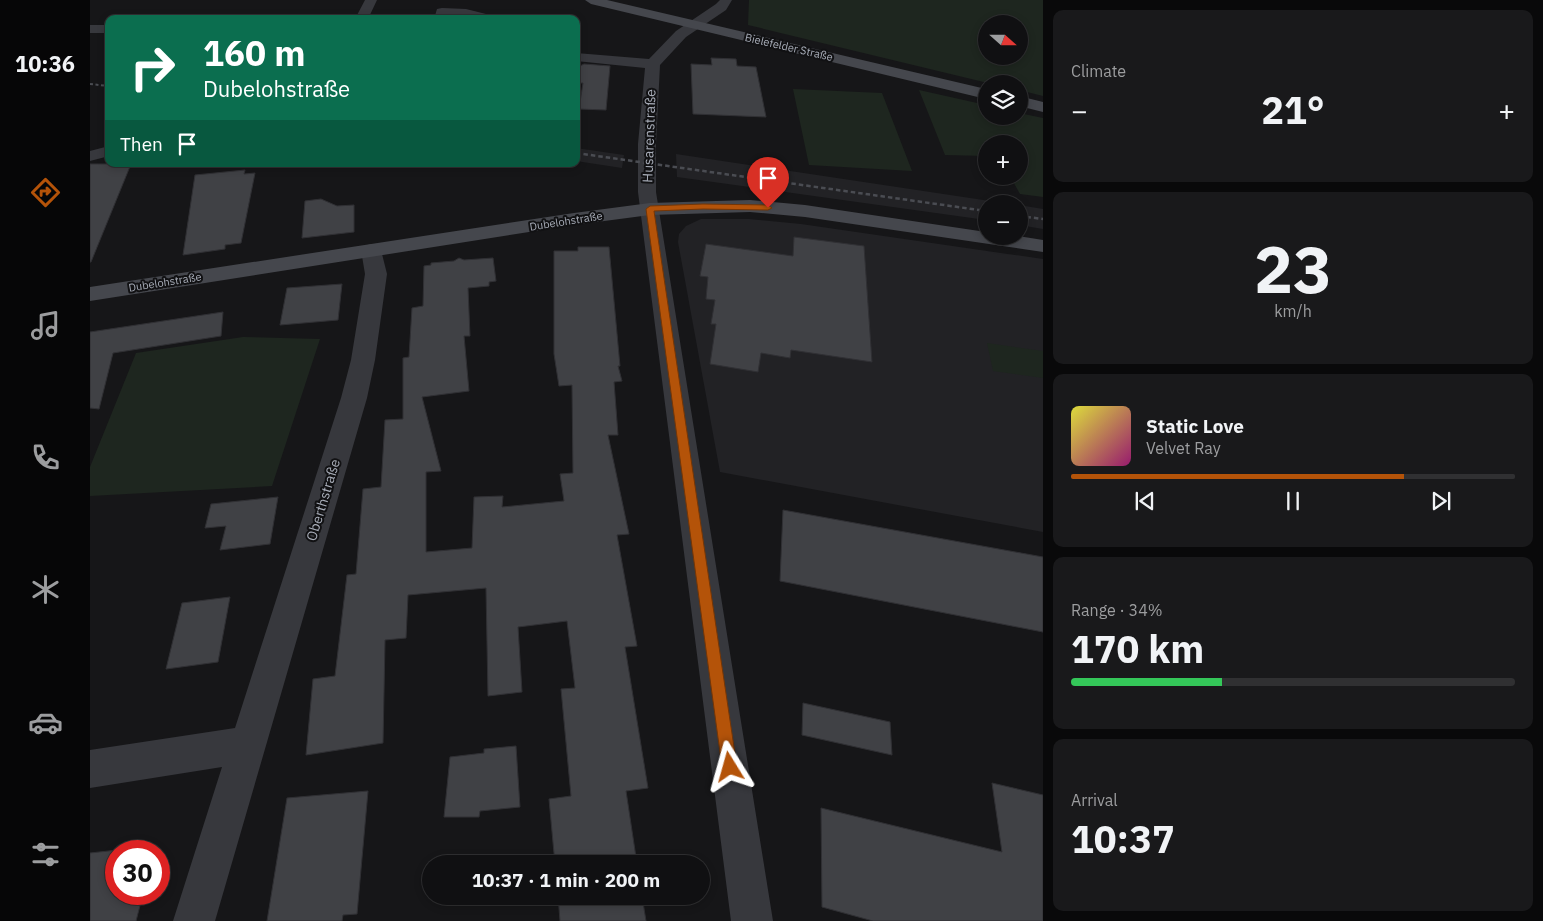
<!DOCTYPE html>
<html lang="en">
<head>
<meta charset="utf-8">
<style>
	:root { --surface:#101012; --page:#19191b; --text:#f1f3f6; --muted:#9c9d9f; --line:#303032; --accent:#b45309 }
	body { margin:0; font-family:"IBM Plex Sans",sans-serif; background:var(--page); color:var(--text); height:100vh; display:flex; flex-direction:column; font-size:19px; white-space:nowrap }
	* { box-sizing:border-box; margin:0 }
	p { font-size:16px; color:var(--muted) }
	.icon { flex:none; width:28px; height:28px; fill:none; stroke:currentColor; stroke-width:2; stroke-linecap:round; stroke-linejoin:round }
	.map { position:relative; flex:1; overflow:hidden }
	.side { display:flex; flex-direction:column; gap:10px; padding:10px; background:#09090a; width:500px }
	.side>* { flex:none }
	.banner { position:absolute; left:15px; top:15px; width:475px; height:152px; border-radius:10px; box-shadow:0 2px 8px #0003,0 0 0 1px var(--line); background:#0b6e4f; color:#fff; overflow:hidden }
	.needle { width:32px; rotate:111deg }
	.buttons { position:absolute; left:888px; top:15px; display:grid; gap:10px }
	.buttons a { display:grid; place-items:center; width:50px; height:50px; border-radius:50%; background:var(--surface); box-shadow:0 2px 8px #0003,0 0 0 1px var(--line); font-size:25px }
	.speed { position:absolute; left:15px; top:840px; display:flex; gap:10px; font-size:25px; font-weight:700; text-align:center }
	.speed>* { display:grid; place-content:center; width:65px; height:65px; border-radius:50%; background:var(--surface); box-shadow:0 2px 8px #0003,0 0 0 1px var(--line); line-height:1 }
	.speed .limit { border:8px solid #d22; background:#fff; color:#111 }
	.pin { position:absolute; display:grid; place-items:center; width:42px; height:42px; color:#fff; margin:-51px -21px; border-radius:50% 50% 50% 0; rotate:-45deg; box-shadow:0 0 5px #0007 }
	.pin .icon { rotate:45deg }
	.me { position:absolute; width:55px; margin:-28px; rotate:352deg; stroke-linejoin:round; filter:drop-shadow(0 0 4px #0008) }
	.turn { display:flex; align-items:center; gap:18px; height:105px; padding:0 15px; font-size:22px }
	.turn .icon { width:65px; height:65px; stroke-width:2.5 }
	.turn b { display:block; font-size:35px; line-height:42px }
	.then { display:flex; align-items:center; height:48px; padding:0 15px; background:#0003; gap:10px; font-size:19px }
	.big { font-size:38px; font-weight:700; line-height:1.1 }
	.side .widget { flex:1; display:flex; flex-direction:column; justify-content:center; gap:8px; min-width:0; padding:0 18px; border-radius:10px; background:var(--page) }
	.side .dial { align-items:center; gap:0 }
	.dial b { font-size:65px; line-height:1 }
	.song { display:flex; align-items:center; gap:15px }
	.cover { width:60px; height:60px; border-radius:8px; background:linear-gradient(135deg,hsl(60 70% 55%),hsl(320 70% 35%)) }
	.played { height:5px; border-radius:2px; background:linear-gradient(90deg,var(--accent) 75%,var(--line) 75%) }
	.keys { display:flex; justify-content:space-around; direction:ltr }
	.heat { display:flex; justify-content:space-between; align-items:center; font-size:28px; direction:ltr }
	.charge { height:8px; border-radius:4px; background:linear-gradient(90deg,#34c759 34%,var(--line) 0) }
	.trip { position:absolute; left:332px; top:855px; width:288px; height:50px; border-radius:25px; background:var(--surface); box-shadow:0 2px 8px #0003,0 0 0 1px var(--line); font-weight:700; line-height:50px; text-align:center }
	main { display:flex; flex:1; min-height:0 }
	.menu { display:flex; flex-direction:column; width:90px; justify-content:space-around; align-items:center; background:#060607; color:var(--muted) }
	.menu .icon { width:35px; height:35px }
	.menu .current { color:var(--accent) }
	.menu b { font-size:22px; color:var(--text) }
	.map>svg:first-child { display:block }
</style>
</head>
<body>
<main>
<nav class="menu">
<b>10:36</b>
<svg class="icon current" aria-label="directions" viewBox="0 0 24 24"><path d="M12 3l9 9-9 9-9-9zM9 14v-3h6M13 9l2 2-2 2"/></svg>
<svg class="icon" aria-label="music" viewBox="0 0 24 24"><path d="M9 18V5l10-2v13"/><circle cx="6" cy="18" r="3"/><circle cx="16" cy="16" r="3"/></svg>
<svg class="icon" aria-label="phone" viewBox="0 0 24 24"><path d="M5 4h4l2 5-3 2q2 4 5 5l2-3 5 2v4C11 20 4 13 5 4z"/></svg>
<svg class="icon" aria-label="climate" viewBox="0 0 24 24"><path d="M12 3v18M4 7l16 10M4 17L20 7"/></svg>
<svg class="icon" aria-label="car" viewBox="0 0 24 24"><path d="M5 17H2v-5l4-1 3-4h7l3 4 3 1v5h-3M9 17h6M6 11h13"/><circle cx="7" cy="17" r="2"/><circle cx="17" cy="17" r="2"/></svg>
<svg class="icon" aria-label="filters" viewBox="0 0 24 24"><path d="M4 7h16M4 17h16"/><circle cx="9" cy="7" r="2"/><circle cx="15" cy="17" r="2"/></svg>
</nav>
<div class="map">
<svg width="953" height="921" viewBox="0 0 953 921">
	<rect width="100%" height="100%" fill="#161618"/>
	<!-- built -->
	<path fill="#222225" d="M486,148L534,155L532,168L486,161Z
		M586,154L920,204H896V220L587,177Z
		M929,205L953,209V229L929,225Z
		M611,219H659L711,224L953,259V532L630,472L588,242L589,234L596,226Z"/>
	<!-- green -->
	<path fill="#1e261f" fill-rule="evenodd" d="M659,0H953V96L929,90V84H902L658,25ZM896,24H929V56H896Z
		M703,89L792,93L822,171L719,165Z
		M829,90L896,105V116H929V113L953,118V197L930,194L920,176H929V144H896V156L855,155Z
		M153,337L230,339L182,486L0,496V467L46,353Z
		M897,343L953,351V378L903,371Z"/>
	<!-- building -->
	<path fill="#404145" stroke="#303034" d="M621,58L646,59L647,66L666,67L676,117L603,114L601,64L622,65Z
		M494,64L520,66L516,110L489,109L493,83H486V68Z
		M0,164H41L1,262H0Z
		M155,170L154,174L165,173L151,243L135,245V249L93,255L105,175Z
		M231,199L247,206L264,205V232L212,238L215,201Z
		M704,237L774,246L782,362L701,350L700,358L671,353L668,372L620,364L626,324H621L625,300L616,299L618,277L610,276L616,244L703,256Z
		M488,247H519L530,366H528L532,381L524,382L528,435H518L539,534L527,535L547,646L535,647L558,788L536,791L547,864H465L459,799L481,796L471,689L485,688L477,621L428,627L432,692L398,696L396,588L318,595L316,638L295,640L293,743L216,755L223,679L245,676L257,575L266,574L273,489L291,487L295,420L313,419V358L319,357L322,308L333,306L334,266L341,265V263L364,261L369,258L374,260L403,258L406,281L399,282V286L378,288L380,336H374L379,391L332,397L351,471L336,472V552L382,548L384,497L413,496L412,507L474,501L470,474L483,473L482,385L469,386L464,354V251H488Z
		M252,284L248,320L190,325L197,288Z
		M133,312L131,336L23,353L9,409L0,408V332Z
		M188,497L180,544L130,550L136,526L115,528L121,504Z
		M693,510L953,557V632L690,581Z
		M140,597L128,662L76,669L92,603Z
		M713,703L800,722L802,755L712,735Z
		M426,746L430,807L390,811L389,817H354L360,757L394,753V749Z
		M902,783L953,795V921H783L732,907L731,808L912,852Z
		M278,791L267,914L253,915L252,921H177L197,798Z
		M64,846L63,851H26V894H53L46,921H0V853Z
		M468,896H552L556,921H470Z"/>
	<g fill="none" stroke-linecap="round" stroke-linejoin="round">
		<!-- minor -->
		<path fill="#37383d" fill-rule="evenodd" d="M275,0H287L278,19H265Z
			M630,0H642L636,10L596,37L570,65L566,144V192L683,921H641L548,192V144L555,68L486,61V53L559,59L586,31L626,4Z
			M352,8L376,9L404,16L405,19L357,16V19H344L347,9Z
			M0,25H19V33H0Z
			M19,146V156L0,161V151Z
			M281,244L288,246L291,250L297,274L285,360L277,398L125,921H83L132,767L0,788V750L145,728L251,398L261,360L275,274L271,250L274,246Z"/>
		<!-- secondary -->
		<path fill="#45474d" fill-rule="evenodd" d="M495,0H517L896,89V99L501,4Z
			M929,96L953,102V112L929,106Z
			M660,200L715,205L896,232V236H928L953,240V252L715,217L660,212L560,215L484,225L0,301V287L484,213L560,203Z"/>
		<!-- rail-far1 -->
		<path stroke="#4a4c52" stroke-width="2" stroke-dasharray="3 2.5" stroke-linecap="butt" d="M0,84L19,86"/>
		<!-- rail -->
		<path stroke="#4a4c52" stroke-width="2.5" stroke-dasharray="4.5 3" stroke-linecap="butt" d="M486,153L896,211
			M929,216L953,219"/>
	</g>
	<!-- route -->
	<path fill="#b45309" stroke="#753606" d="M613,204L678,205L682,208L678,210L613,209L564,211L647,767L645,773L640,775L634,773L632,767L556,209L560,206Z"/>
	<g text-anchor="middle" dominant-baseline="central" stroke-width="4" stroke-linejoin="round" paint-order="stroke">
		<!-- far-street labels -->
		<g font-size="11" fill="#a8adb8" stroke="#111113">
			<text transform="translate(699 47) rotate(13)">Bielefelder Straße</text>
			<text transform="translate(476 221) rotate(-9)">Dubelohstraße</text>
			<text transform="translate(75 282) rotate(-9)">Dubelohstraße</text>
		</g>
		<!-- street labels -->
		<g font-size="14" fill="#a8adb8" stroke="#111113">
			<text transform="translate(559 136) rotate(-88)">Husarenstraße</text>
			<text transform="translate(233 500) rotate(-73)">Oberthstraße</text>
		</g>
	</g>
</svg>
<div class="buttons">
<a><svg class="needle" viewBox="-14 -14 28 28"><path d="M0-13l5 13h-10z" fill="#e53935"/><path d="M0 13l5-13h-10z" fill="#9c9d9f"/></svg></a>
<a><svg class="icon" aria-label="layers" viewBox="0 0 24 24"><path d="M12 4l9 5-9 5-9-5zM3 14l9 5 9-5"/></svg></a>
<a>+</a>
<a>−</a>
</div>
<div class="speed"><div class="limit">30</div></div>
<div class="pin" style="left:678px;top:208px;background:#d93025"><svg class="icon" aria-label="arrive" viewBox="0 0 24 24"><path d="M6 21V4h12l-3 4 3 4H6"/></svg></div>
<svg class="me" style="left:640px;top:767px" viewBox="-20 -20 40 40"><path d="M0-17L14 15 0 8-14 15z" fill="#b45309" stroke="#fff" stroke-width="4"/></svg>
<div class="trip">10:37 · 1 min · 200 m</div>
<div class="banner">
<div class="turn"><svg class="icon" aria-label="right" viewBox="0 0 24 24"><path d="M7 20v-9h11M14 6l5 5-5 5"/></svg><div><b>160 m</b>Dubelohstraße</div></div>
<div class="then">Then<svg class="icon" aria-label="arrive" viewBox="0 0 24 24"><path d="M6 21V4h12l-3 4 3 4H6"/></svg></div>
</div>
</div>
<section class="side">
<div class="widget"><p>Climate</p>
<div class="heat"><a>−</a><b class="big">21°</b><a>+</a></div>
</div>
<div class="widget dial"><b>23</b><p>km/h</p></div>
<div class="widget">
<div class="song"><i class="cover"></i><div><b>Static Love</b><p>Velvet Ray</p></div></div>
<div class="played"></div>
<div class="keys"><svg class="icon" aria-label="previous" viewBox="0 0 24 24"><path d="M18 5L8 12l10 7zM5 5v14"/></svg><svg class="icon" aria-label="pause" viewBox="0 0 24 24"><path d="M8 5v14M16 5v14"/></svg><svg class="icon" aria-label="next" viewBox="0 0 24 24"><path d="M6 5l10 7-10 7zM19 5v14"/></svg></div>
</div>
<div class="widget"><p>Range · 34%</p><b class="big">170 km</b><div class="charge"></div></div>
<div class="widget"><p>Arrival</p><b class="big">10:37</b></div>
</section>
</main>
</body>
</html>
